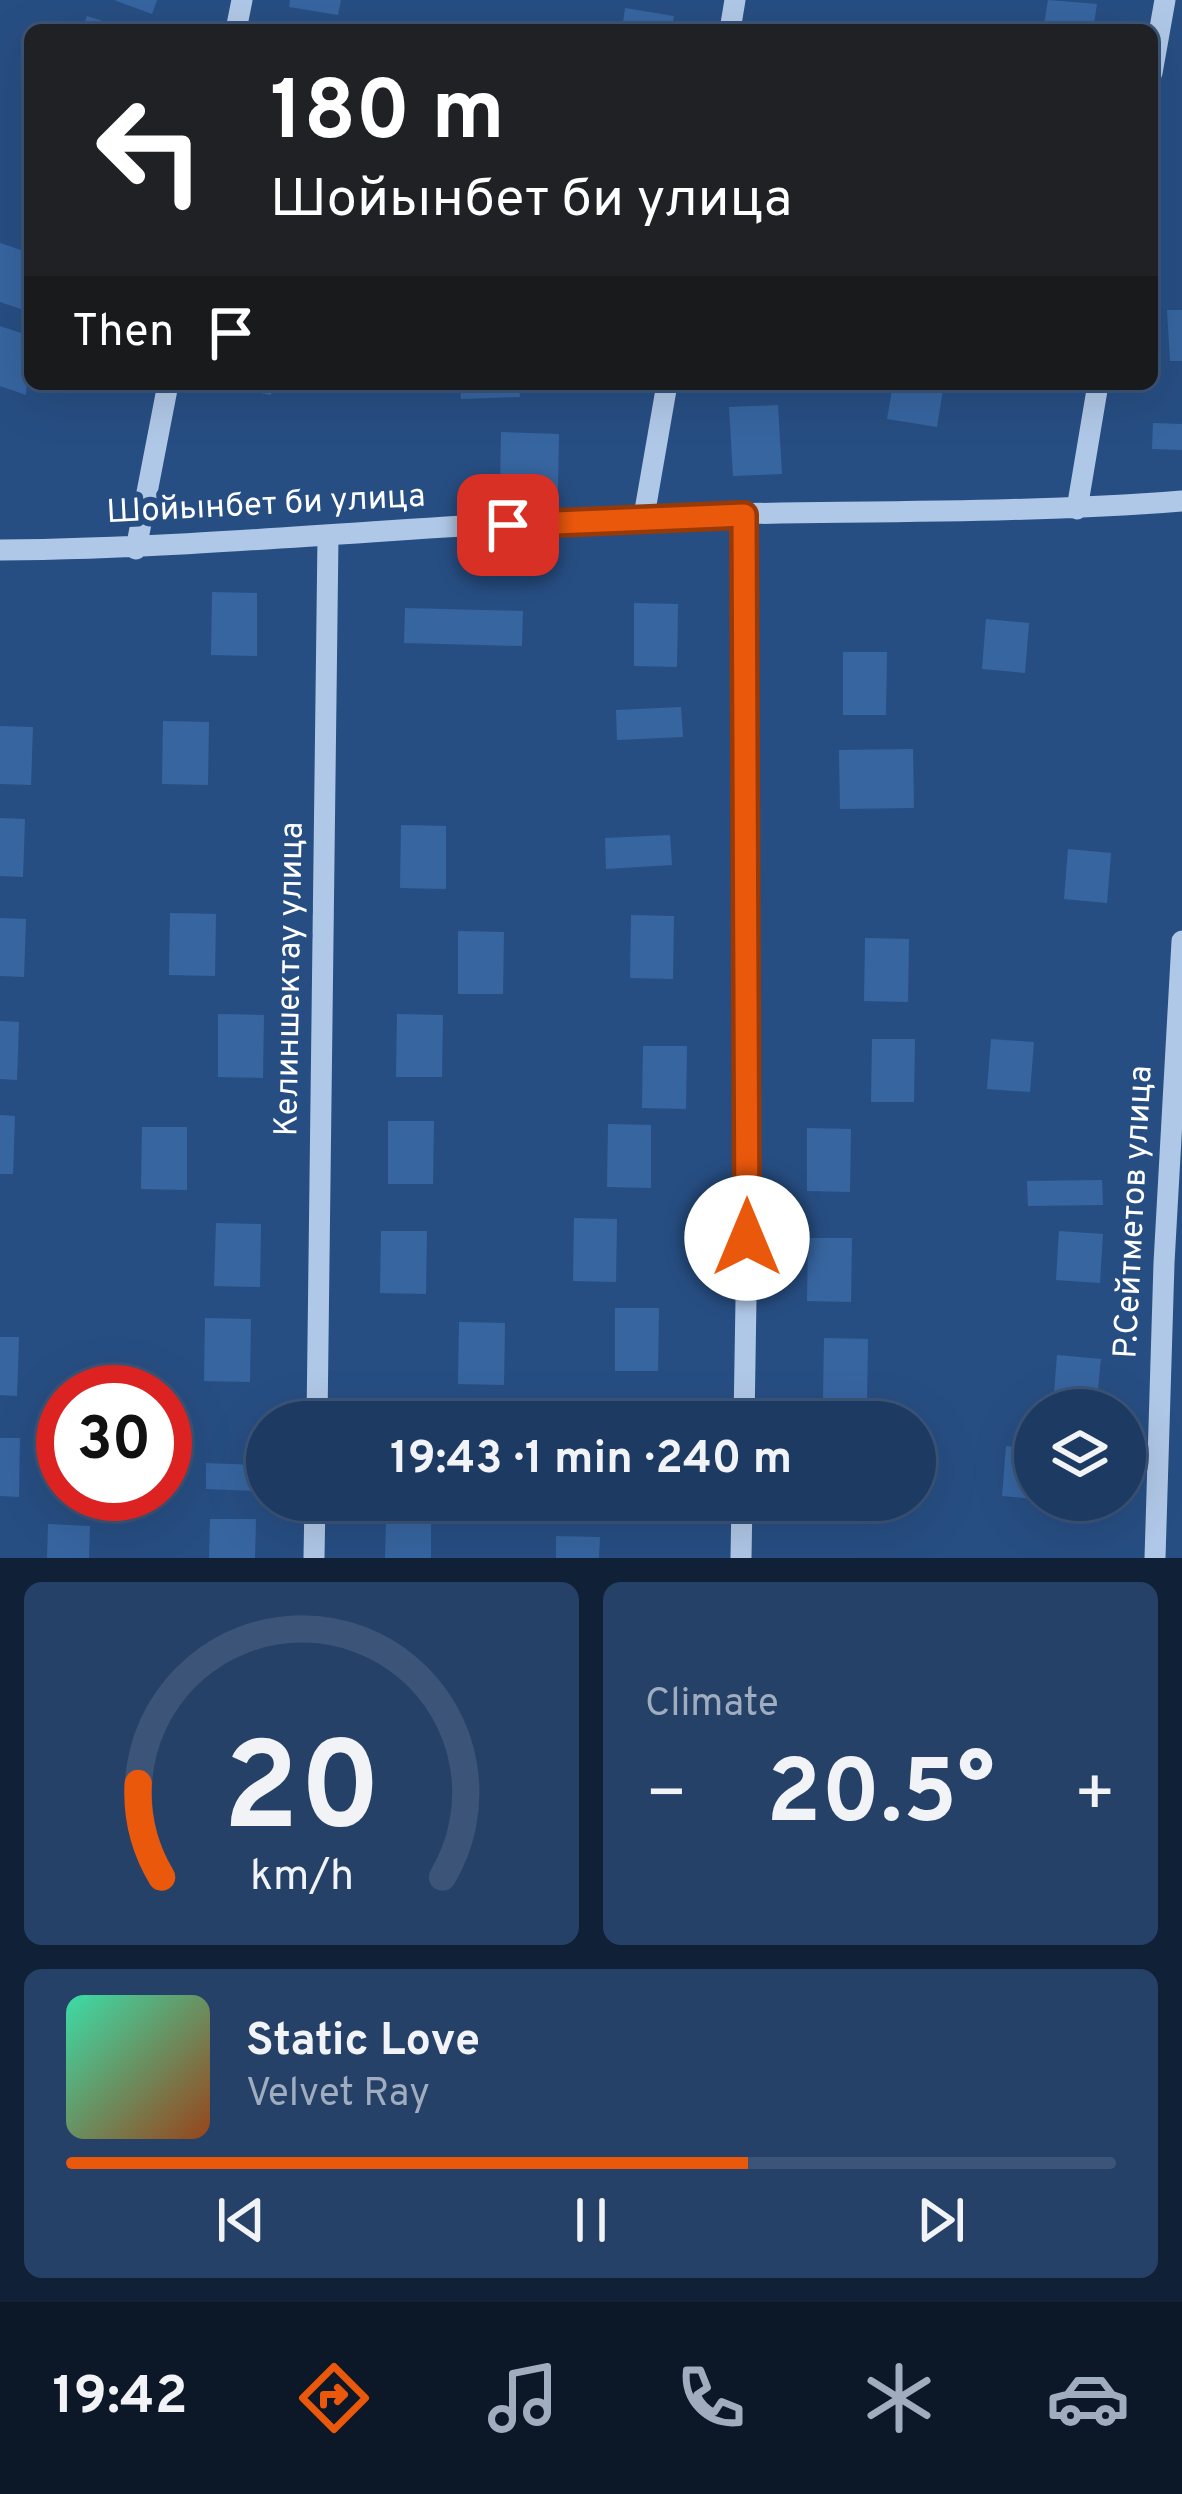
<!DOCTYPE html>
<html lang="en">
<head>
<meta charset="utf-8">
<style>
	:root { --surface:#1d3a62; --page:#254168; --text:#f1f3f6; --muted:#a0adbe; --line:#3b5477; --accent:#ea580c }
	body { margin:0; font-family:Overpass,sans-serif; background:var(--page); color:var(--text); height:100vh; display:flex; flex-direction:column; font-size:45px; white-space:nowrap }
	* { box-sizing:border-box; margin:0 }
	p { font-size:39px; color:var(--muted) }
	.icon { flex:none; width:66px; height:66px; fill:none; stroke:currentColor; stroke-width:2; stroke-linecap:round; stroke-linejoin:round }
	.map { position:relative; height:1558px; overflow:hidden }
	.side { display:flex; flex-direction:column; gap:24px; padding:24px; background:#102036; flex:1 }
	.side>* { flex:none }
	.top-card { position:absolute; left:24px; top:24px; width:1134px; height:366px; border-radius:18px; box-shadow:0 12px 48px #0002,0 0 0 3px var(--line); background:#202124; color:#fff; overflow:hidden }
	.controls { position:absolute; left:1014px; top:1389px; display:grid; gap:24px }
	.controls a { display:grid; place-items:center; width:132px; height:132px; border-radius:50%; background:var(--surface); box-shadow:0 12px 48px #0002,0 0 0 3px var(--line); font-size:60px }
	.speed { position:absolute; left:36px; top:1365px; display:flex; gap:24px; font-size:60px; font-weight:700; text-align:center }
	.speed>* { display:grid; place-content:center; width:156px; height:156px; border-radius:50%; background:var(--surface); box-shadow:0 12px 48px #0002,0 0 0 3px var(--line); line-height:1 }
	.speed .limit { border:18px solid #d22; background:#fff; color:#111 }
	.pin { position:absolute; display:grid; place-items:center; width:102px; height:102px; color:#fff; margin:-51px; border-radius:24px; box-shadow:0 6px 18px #0006 }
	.me { position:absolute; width:132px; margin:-66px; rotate:0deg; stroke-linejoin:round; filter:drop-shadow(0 0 9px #0008) }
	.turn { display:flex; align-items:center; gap:42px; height:252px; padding:0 48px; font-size:54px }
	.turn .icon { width:156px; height:156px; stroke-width:2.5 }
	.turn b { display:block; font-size:84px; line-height:102px }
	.then { display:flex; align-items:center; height:114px; padding:0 48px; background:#0003; gap:24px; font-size:45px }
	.big { font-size:90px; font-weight:700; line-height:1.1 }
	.side .card { flex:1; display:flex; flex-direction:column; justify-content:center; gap:18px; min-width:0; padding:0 42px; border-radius:18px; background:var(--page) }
	.side .dial { align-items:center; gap:0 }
	.dial svg { height:312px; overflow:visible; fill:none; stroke:var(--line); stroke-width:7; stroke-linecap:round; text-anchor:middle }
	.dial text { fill:var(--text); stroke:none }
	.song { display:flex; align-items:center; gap:36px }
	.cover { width:144px; height:144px; border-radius:18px; background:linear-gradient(135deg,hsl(160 70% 55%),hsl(20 70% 35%)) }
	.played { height:12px; border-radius:6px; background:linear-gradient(90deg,var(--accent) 65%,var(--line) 65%) }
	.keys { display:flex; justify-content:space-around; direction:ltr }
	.heat { display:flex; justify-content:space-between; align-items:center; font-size:66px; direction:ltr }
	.side .tiles { flex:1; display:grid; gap:24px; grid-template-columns:1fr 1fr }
	.card:last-child { grid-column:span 2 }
	.trip { position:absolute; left:246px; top:1401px; width:690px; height:120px; border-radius:60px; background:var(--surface); box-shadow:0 12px 48px #0002,0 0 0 3px var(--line); font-weight:700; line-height:120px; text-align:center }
	.dock { display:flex; height:192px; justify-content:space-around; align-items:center; background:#0c1727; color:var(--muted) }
	.dock .icon { width:84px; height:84px }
	.dock .on { color:var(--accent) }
	.dock b { font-size:54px; color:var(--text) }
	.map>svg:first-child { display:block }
</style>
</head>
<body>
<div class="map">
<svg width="1182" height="1558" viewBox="0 0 1182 1558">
	<rect width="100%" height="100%" fill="#274e83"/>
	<!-- building -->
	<path fill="#3765a0" d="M114,0H157L152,14Z
		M290,0H341L338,15L289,7Z
		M1048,0L1097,4L1093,30H1043Z
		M625,8L674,16L672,30H622Z
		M87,16L127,29L126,30H82Z
		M0,243L30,253V312L0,302Z
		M1167,310H1182V361H1170Z
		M0,326L30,336L26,395L0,386Z
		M219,384H273L271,395Z
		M460,384H519L520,397L461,399Z
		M893,384H944L937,427L887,419Z
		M778,405L782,474L733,476L729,407Z
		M1153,423L1182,424V450L1152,449Z
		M501,432L559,434L558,490L500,489Z
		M212,592L257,593V656L211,655Z
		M634,603L678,604L677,667L634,666Z
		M405,608L523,611L522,646L404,643Z
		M986,619L1029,623L1025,673L982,669Z
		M843,652H887L886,715H843Z
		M681,707L683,737L617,740L616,710Z
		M163,721L209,722L208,785L162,784Z
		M0,726L33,727L31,785L0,784Z
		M913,749L914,808L840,809L839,750Z
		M0,818L25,819L23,877L0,876Z
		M401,825L446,826V889L400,888Z
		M670,835L672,865L606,869L605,838Z
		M1068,849L1111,853L1107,903L1064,899Z
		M170,913L216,914L215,976L169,975Z
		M631,915L674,916L673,979L630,978Z
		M0,918L26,919L24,977L0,976Z
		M458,931L504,932L503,994H458Z
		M865,938L909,939L908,1002L864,1001Z
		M218,1014L264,1015L263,1078L218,1077Z
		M397,1014L443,1015L442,1077H396Z
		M0,1021L19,1022L17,1080L0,1079Z
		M872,1039H915L914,1102H871Z
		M991,1039L1034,1042L1030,1092L987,1089Z
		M643,1046H687L686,1109L642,1108Z
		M0,1115L15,1116L13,1174H0Z
		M388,1121H434L433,1184H388Z
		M608,1124L651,1125V1188L607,1187Z
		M142,1127H187V1190L141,1189Z
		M807,1128L851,1129L850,1192L807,1191Z
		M1102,1180L1103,1205L1028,1206L1027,1181Z
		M574,1218L617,1219L616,1282L573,1281Z
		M216,1223L261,1224L260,1287L214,1286Z
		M381,1231H427L426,1294L380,1293Z
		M1059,1231L1103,1234L1100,1283L1056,1280Z
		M808,1238H852L851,1302L807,1301Z
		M615,1308H659L658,1371H615Z
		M205,1318L251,1319L250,1382L204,1381Z
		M459,1322L505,1323L504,1385L458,1384Z
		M0,1337H19L17,1396L0,1395Z
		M824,1338L868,1339L867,1402L823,1401Z
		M1057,1355L1101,1359L1096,1409L1053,1405Z
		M0,1438H20L19,1497L0,1496Z
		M1006,1446L1035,1449V1499L1002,1496Z
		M206,1463L256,1465V1491L206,1489Z
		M210,1519H256L255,1558H209Z
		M386,1521L431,1522V1558H385Z
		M48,1524L90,1526L89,1558H47Z
		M556,1536L600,1537L599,1558H556Z"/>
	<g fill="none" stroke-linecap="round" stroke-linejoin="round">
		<!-- minor -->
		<path stroke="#b0c8e7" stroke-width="21" d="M236,30L242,0
			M730,30L735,0
			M1152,73L1165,0
			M1077,509L1098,384
			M644,516L667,384
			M136,549L168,384
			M0,550C216,548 430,524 645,516C824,510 1003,515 1182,501
			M317,1422L328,536
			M744,1422L747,1238L744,515
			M314,1558L315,1500
			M741,1558L742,1500
			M1155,1558L1164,1263L1182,941"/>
	</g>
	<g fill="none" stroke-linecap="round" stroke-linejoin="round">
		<defs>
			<path id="route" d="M508,525L744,515L747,1238"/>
		</defs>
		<!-- route casing -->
		<use href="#route" stroke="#983908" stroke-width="30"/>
		<!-- route -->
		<use href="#route" stroke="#ea580c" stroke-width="21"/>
	</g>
	<g text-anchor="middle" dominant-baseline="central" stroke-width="12" stroke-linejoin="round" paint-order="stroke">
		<!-- street labels -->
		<g font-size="33" fill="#fff" stroke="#274e83">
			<text transform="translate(266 506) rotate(-3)">Шойынбет би улица</text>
			<text transform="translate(291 979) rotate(-89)">Келиншектау улица</text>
			<text transform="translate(1135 1212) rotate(-87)">Р.Сейтметов улица</text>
		</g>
	</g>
</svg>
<div class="controls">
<a><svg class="icon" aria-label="layers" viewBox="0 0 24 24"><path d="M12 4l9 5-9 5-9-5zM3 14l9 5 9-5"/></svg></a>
</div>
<div class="speed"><div class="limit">30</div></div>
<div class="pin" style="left:508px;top:525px;background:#d93025"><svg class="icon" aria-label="arrive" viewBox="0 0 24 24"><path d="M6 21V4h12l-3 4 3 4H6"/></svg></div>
<svg class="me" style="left:747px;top:1238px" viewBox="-20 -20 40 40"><circle r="19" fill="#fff"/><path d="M0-13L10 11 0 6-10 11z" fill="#ea580c"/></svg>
<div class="trip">19:43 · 1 min · 240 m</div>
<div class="top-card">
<div class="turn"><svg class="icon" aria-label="left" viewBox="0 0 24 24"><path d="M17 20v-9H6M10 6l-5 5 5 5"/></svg><div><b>180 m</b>Шойынбет би улица</div></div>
<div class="then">Then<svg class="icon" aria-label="arrive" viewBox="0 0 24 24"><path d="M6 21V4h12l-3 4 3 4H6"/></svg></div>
</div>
</div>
<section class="side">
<div class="tiles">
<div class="card dial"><svg viewBox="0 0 100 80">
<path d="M14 69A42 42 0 1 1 86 69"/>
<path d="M14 69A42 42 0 0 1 8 45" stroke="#ea580c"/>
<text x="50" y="56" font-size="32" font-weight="700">20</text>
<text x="50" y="72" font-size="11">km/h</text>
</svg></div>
<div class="card"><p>Climate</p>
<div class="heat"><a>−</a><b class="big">20.5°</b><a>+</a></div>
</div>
<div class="card">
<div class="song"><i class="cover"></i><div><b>Static Love</b><p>Velvet Ray</p></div></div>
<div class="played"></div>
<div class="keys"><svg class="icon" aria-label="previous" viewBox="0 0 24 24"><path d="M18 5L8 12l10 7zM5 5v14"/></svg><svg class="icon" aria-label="pause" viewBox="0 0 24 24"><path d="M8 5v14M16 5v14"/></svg><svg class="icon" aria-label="next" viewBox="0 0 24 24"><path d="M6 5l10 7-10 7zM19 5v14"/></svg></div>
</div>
</div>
</section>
<nav class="dock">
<b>19:42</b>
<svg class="icon on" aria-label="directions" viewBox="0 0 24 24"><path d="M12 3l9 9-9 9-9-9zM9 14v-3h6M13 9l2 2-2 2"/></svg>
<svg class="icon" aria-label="music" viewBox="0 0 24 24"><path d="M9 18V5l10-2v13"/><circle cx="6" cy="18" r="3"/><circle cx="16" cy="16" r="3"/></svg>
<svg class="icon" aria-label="phone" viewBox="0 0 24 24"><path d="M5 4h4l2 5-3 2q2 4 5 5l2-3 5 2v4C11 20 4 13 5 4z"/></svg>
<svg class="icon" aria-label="climate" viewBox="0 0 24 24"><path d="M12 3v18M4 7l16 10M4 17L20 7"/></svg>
<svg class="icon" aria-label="car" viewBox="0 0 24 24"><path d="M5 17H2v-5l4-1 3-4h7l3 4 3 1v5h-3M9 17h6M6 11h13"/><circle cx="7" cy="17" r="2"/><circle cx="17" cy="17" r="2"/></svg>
</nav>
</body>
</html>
